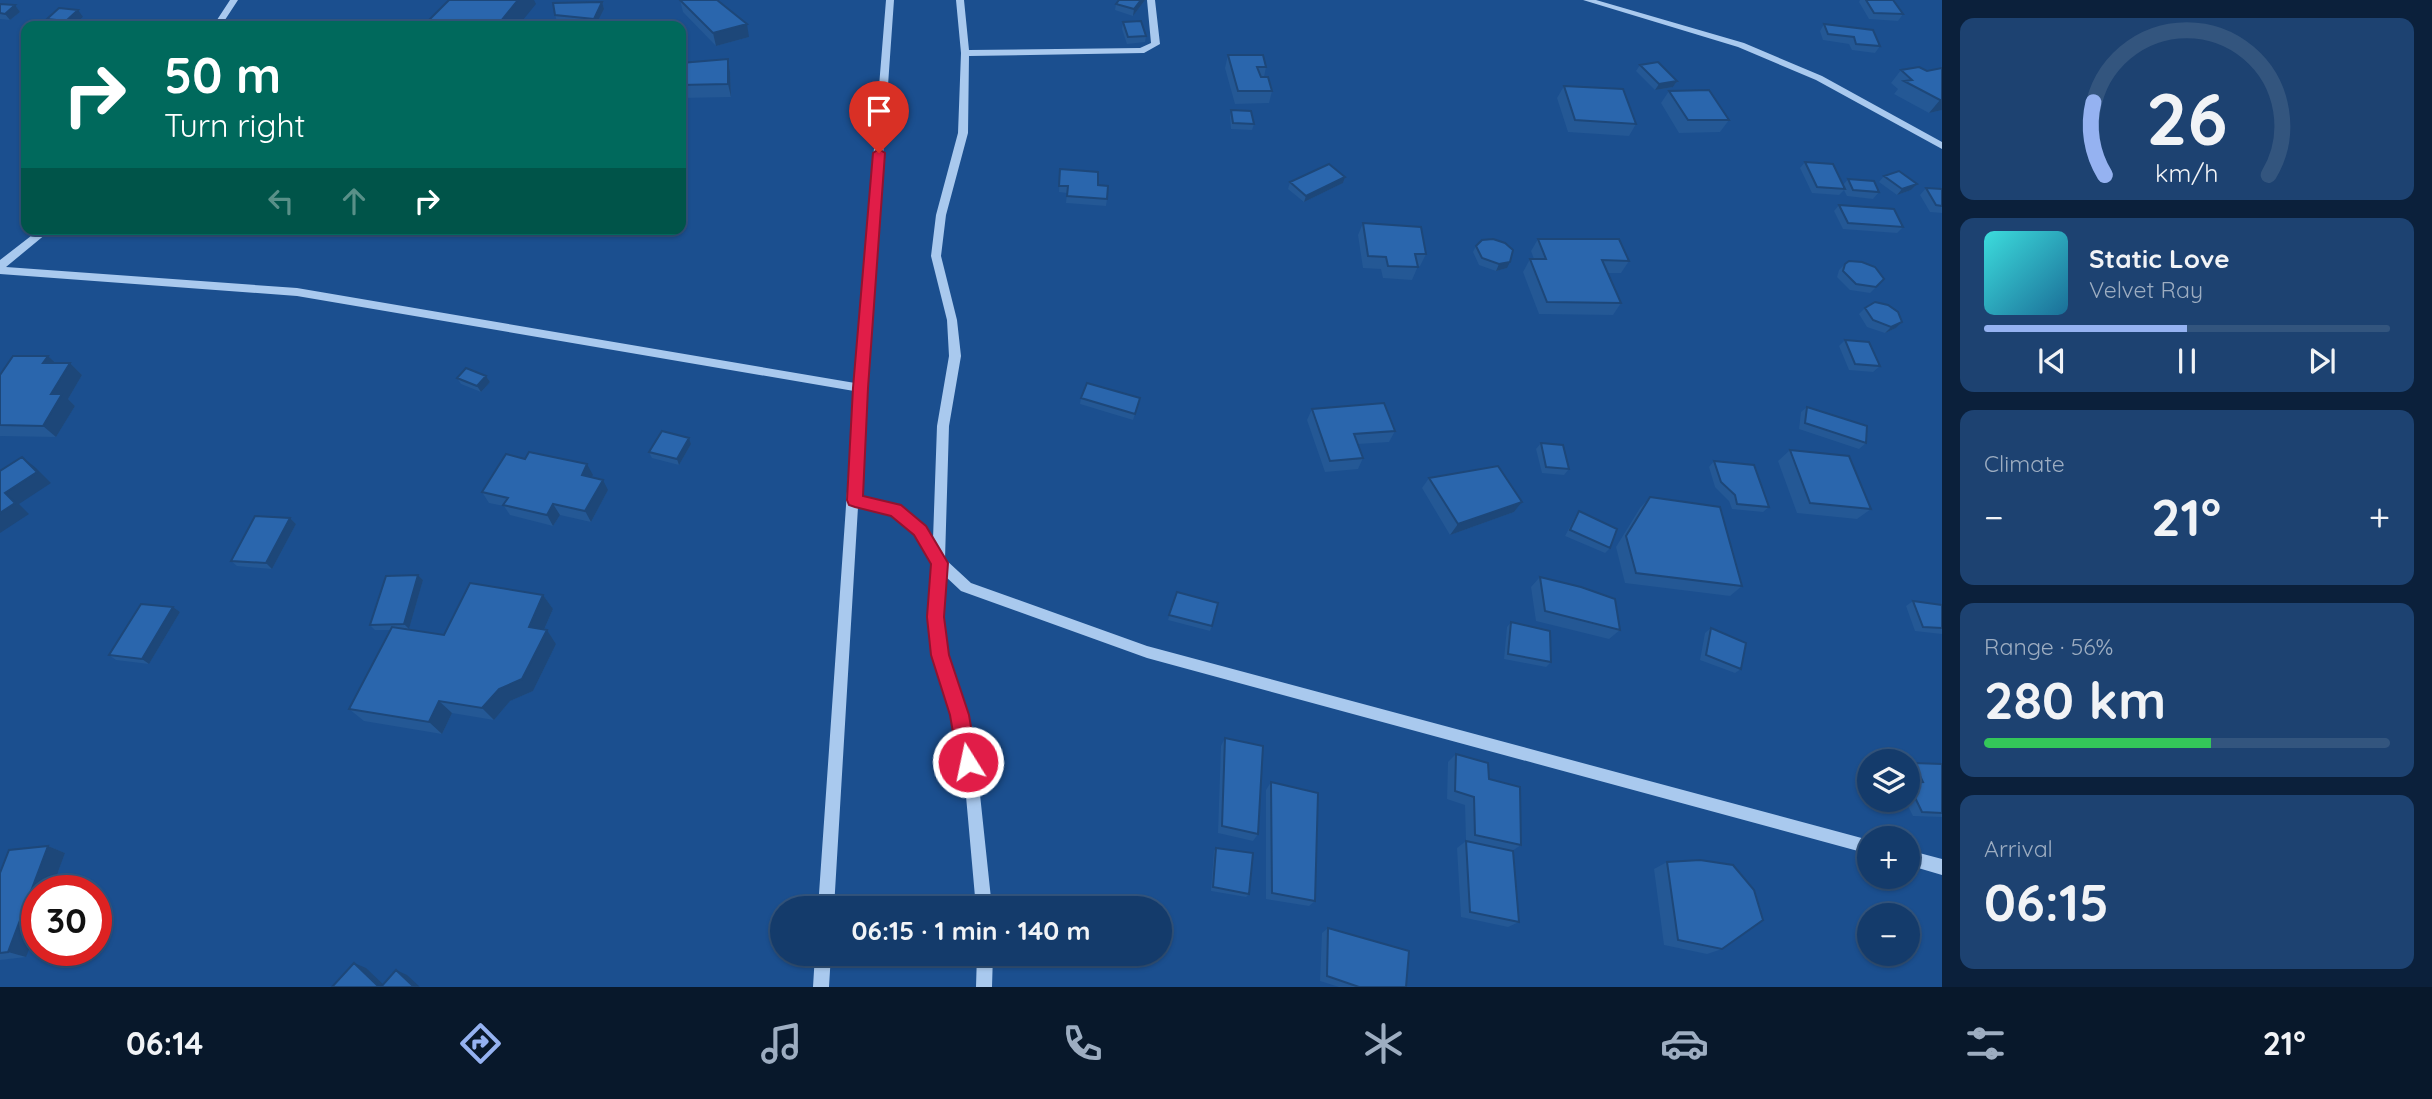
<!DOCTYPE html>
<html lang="en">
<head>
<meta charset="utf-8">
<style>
	:root { --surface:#143b6b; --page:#1d4271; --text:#f1f3f6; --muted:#9dadc1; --line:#33557e; --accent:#95b2f1 }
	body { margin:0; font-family:Quicksand,sans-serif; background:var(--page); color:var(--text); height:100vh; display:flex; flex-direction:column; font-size:26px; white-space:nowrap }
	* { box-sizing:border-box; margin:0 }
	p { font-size:23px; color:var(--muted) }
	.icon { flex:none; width:38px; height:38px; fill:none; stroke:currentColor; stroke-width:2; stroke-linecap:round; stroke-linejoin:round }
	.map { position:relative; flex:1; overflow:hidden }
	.panel { display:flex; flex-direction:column; gap:18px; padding:18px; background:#0b203b; width:490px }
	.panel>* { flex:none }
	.banner { position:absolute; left:21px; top:21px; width:665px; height:214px; border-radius:14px; box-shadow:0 2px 5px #0004,0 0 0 2px var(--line); background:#00695c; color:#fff; overflow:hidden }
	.fabs { position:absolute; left:1857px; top:749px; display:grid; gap:14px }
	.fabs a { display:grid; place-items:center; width:63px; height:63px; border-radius:50%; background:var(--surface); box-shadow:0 2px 5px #0004,0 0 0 2px var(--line); font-size:35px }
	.speed { position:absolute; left:21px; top:875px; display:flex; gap:14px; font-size:35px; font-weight:700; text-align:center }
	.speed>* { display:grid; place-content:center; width:91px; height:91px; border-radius:50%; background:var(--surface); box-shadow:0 2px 5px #0004,0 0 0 2px var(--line); line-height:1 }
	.speed .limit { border:10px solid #d22; background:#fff; color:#111 }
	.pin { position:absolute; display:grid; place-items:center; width:60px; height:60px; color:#fff; margin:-72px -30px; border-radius:50% 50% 50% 0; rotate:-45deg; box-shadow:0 0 7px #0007 }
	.pin .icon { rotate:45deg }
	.me { position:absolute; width:77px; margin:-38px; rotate:350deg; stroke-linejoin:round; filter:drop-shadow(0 0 5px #0008) }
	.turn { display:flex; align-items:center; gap:24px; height:147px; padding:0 28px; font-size:32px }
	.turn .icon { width:91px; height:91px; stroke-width:2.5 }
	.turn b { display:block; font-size:49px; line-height:60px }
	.lanes { display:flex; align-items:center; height:66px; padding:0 28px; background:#0003; justify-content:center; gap:35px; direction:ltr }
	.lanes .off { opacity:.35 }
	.big { font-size:52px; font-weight:800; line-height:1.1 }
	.panel .tile { flex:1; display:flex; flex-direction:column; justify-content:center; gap:10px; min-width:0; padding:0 24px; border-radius:14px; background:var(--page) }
	.panel .dial { align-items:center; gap:0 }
	.dial svg { height:182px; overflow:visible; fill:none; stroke:var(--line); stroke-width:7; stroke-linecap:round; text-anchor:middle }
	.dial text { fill:var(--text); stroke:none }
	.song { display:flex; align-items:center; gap:21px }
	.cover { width:84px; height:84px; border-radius:10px; background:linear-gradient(135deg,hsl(180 70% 55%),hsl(200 70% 35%)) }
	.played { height:7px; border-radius:4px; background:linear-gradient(90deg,var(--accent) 50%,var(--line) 50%) }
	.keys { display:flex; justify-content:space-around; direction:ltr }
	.heat { display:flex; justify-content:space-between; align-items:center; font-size:38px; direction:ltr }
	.charge { height:10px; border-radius:5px; background:linear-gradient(90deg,#34c759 56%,var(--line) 0) }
	.trip { position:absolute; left:770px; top:896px; width:402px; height:70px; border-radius:35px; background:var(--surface); box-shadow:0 2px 5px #0004,0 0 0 2px var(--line); font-weight:800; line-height:70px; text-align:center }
	.dock { display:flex; height:112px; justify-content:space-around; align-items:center; background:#08182b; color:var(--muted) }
	.dock .icon { width:49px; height:49px }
	.dock .active { color:var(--accent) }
	.dock b { font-size:32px; color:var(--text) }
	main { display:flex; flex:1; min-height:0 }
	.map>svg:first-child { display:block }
</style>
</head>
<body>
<main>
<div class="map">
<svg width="1942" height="987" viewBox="0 0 1942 987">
	<rect width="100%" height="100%" fill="#1b4f8f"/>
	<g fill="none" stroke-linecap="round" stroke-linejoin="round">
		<!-- minor -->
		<path fill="#a9c9ee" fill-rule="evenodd" d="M230,0H238L221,26H213Z
			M886,0H894L859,497C894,504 912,506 933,539L937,426L949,356L947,320L931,256L936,215L958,133L961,53L956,0H964L969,50L1140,48L1151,43L1147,0H1155L1160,44L1144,53L969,56L968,133L946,215L941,256L957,320L961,356L949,426L945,559L971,583L1147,646L1869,840V854L1147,658L961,591L944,575L943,617L947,655L967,715L979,785L992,908H976L965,785L953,715L933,655L929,617L932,561L916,534L893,514L858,507L834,908H818L854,391L297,296L0,274V260L40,229H52L6,267L297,288L855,383Z
			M1583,0H1596L1744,43L1822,76L1942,142V149L1816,80L1738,47Z
			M1908,850L1942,859V875L1908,865Z
			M815,954H831L829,987H813Z
			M977,954H993L992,987H976Z"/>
	</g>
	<!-- wall -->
	<path fill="#245895" d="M680,0L749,37L716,46L683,12Z
		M1145,0L1133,16L1115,10L1116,4Z
		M1860,0H1893L1903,14L1898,21L1869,19L1859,2Z
		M602,2L604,9L596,25L557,21L555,15Z
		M0,4L15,5L20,12L10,20L0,19Z
		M83,17L72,26H52L47,19Z
		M1123,22L1146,36L1145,42L1127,44L1122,29Z
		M1824,24L1880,46L1875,53L1852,50L1849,44L1823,40L1820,31Z
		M1228,55L1266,67L1264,77L1272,91L1269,103L1235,104L1225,68Z
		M728,59L730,72L731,97L681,98V63Z
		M1640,65L1677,81L1673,87L1655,90L1636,71Z
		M1942,68V110L1929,113L1894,94L1898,89L1891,83L1901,70L1927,71Z
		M1564,86L1636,124L1629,136L1568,132L1557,98Z
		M1669,91L1729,120L1720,132L1679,133L1661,103Z
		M1231,110L1254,124L1252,130L1231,129L1230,117Z
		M1805,162L1843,185L1848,179L1879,192L1873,199L1847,196L1844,190L1839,195L1812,193L1800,168Z
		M1060,169L1098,185L1107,199L1106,206L1066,203L1067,193L1059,192Z
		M1884,176L1917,184L1911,190L1897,195L1879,182Z
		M1345,177L1343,183L1304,202L1288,189L1290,182Z
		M1926,188L1942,189V213L1930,212L1920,195Z
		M1839,205L1903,227L1897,233L1843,229L1834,211Z
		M1363,223L1426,254L1420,266H1418L1412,280L1383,278L1381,269L1363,268L1358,235Z
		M1538,239L1629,261L1621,273H1608L1621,303L1613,315L1539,314L1523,272L1530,259H1534L1531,251Z
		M1476,246L1507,268L1496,271L1479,265L1473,252Z
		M1845,264L1884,279L1870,293L1850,290L1837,277L1839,270Z
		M1865,308L1902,322L1896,328L1885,333L1867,327L1859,314Z
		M1845,340L1880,366L1873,372L1849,370L1839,346Z
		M48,356L56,363H70L82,375L68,399L75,406L56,437L0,436V375Z
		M486,376L490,382L481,392L461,384L457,378Z
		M1081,398H1140L1133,420L1080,404Z
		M1807,407L1866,443L1859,449L1799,429L1801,412Z
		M1312,409L1395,431L1389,442L1358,444L1363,458L1358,469L1325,472L1307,420Z
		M689,438L691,444L679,465L652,458L649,452Z
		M1541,443L1569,469L1564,475L1542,473L1536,449Z
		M1790,450L1871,509L1857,519L1797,513L1778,461Z
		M1714,461L1769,507L1763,512L1732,509L1729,501L1715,487L1709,467Z
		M593,475L592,477L608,490L591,522L560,515L553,526L510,515L504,506L489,503L482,492Z
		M1429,478L1522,502L1514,512L1450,535L1422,488Z
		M1650,497L1742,586L1730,596L1625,583L1616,547L1640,508Z
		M1579,511L1610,548L1605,553L1565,536L1575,517Z
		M290,518L296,524L272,569L237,566L231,561Z
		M418,575L423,580L409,629L444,635L543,595L553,609L544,630H547L556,644L533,691L510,701L494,720L452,713L442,734L364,721L349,709L390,630H375L370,625Z
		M1540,577L1620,630L1609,639L1536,621L1531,587Z
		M1177,592L1212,626L1210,631L1168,620Z
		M1913,601L1942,605V634L1915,631L1906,606Z
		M173,607L180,612L149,664L116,660L109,655Z
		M1511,622L1551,662L1546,667L1504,659L1507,627Z
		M1711,628L1741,669L1735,673L1700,660L1705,633Z
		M1225,738L1258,834L1253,841L1218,833L1221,746Z
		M1456,754L1489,779L1521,845L1512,851L1519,922L1508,927L1461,917L1457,848L1466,841L1465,805L1447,799L1448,762Z
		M1914,763L1942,764V817L1913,816L1905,800H1908V783H1913L1908,771V766Z
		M1271,782L1315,901L1309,906L1266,899V790Z
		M48,846L65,853L51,891H37L26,957L0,960V873Z
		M1216,848L1249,894L1246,897L1211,891L1214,851Z
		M1667,862L1722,949L1707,954L1664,945L1654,869Z
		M1328,928L1406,987H1339L1320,981L1322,933Z"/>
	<!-- shaded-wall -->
	<path fill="#1d4779" d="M518,0H534L536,4L518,26H497Z
		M1141,0H1145L1133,16L1134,9Z
		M602,2L604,9L596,25L594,19Z
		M15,5L20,12L10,20L5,14Z
		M78,10L83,17L72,26H70L66,21Z
		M747,24L749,37L716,46L713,33Z
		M681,31L682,36L683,58L681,51Z
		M728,59L730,72L731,97L728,84Z
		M1677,81L1673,87L1655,90L1659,84Z
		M1940,100H1942V110L1929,113Z
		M1345,177L1343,183L1304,202L1306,196Z
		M1917,184L1911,190L1897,195L1902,189Z
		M1510,262L1507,268L1496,271L1499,264Z
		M1902,322L1896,328L1885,333L1891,327Z
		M48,356L61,368L43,363Z
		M70,363L82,375L68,399L75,406L56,437L43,426L51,394Z
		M486,376L490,382L481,392L477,386Z
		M689,438L691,444L679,465L677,459Z
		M22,457L36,468L51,483L19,504L29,514L0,533V513L5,493Z
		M587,464L593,475L587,486L582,475Z
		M603,480L608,490L591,522L585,511Z
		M1522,502L1514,512L1450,535L1458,524Z
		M553,504L560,515L553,526L547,515Z
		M290,518L296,524L272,569L266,563Z
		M418,575L423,580L409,629L404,624Z
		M543,595L553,609L539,641L529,627Z
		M173,607L180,612L149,664L142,659Z
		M547,630L556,644L533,691L510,701L494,720L482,708Z
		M439,701L452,713L442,734L429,722Z
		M48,846L65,853L51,891H37V929L26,957L8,952Z
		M354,963L366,968L386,987H379Z
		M396,970L407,975L420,987H414Z"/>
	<!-- building -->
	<path fill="#2a66ad" stroke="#1d4779" stroke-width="2" d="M449,0H518L497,26H423Z
		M680,0H717L747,24L713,33Z
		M1119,0H1141L1134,9L1116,4Z
		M1866,0H1893L1903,14L1874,13Z
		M602,2L594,19L555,15L553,3Z
		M0,4L15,5L5,14L0,13Z
		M59,8L78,10L66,21L47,19Z
		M1141,21L1146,36L1128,37L1123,22Z
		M1824,24L1873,30L1880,46L1856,44L1854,37L1828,34Z
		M1228,55H1263L1266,67H1257L1261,77H1268L1272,91H1238Z
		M728,59V84L681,85V63Z
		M1658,62L1677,81L1659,84L1640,65Z
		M1919,67L1927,71L1942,68V100H1940L1904,81L1912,80L1901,70Z
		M1564,86L1623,89L1636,124L1575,120Z
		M1709,90L1729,120H1688L1669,91Z
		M1231,110L1251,111L1254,124L1233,123Z
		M1805,162L1833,164L1845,189L1817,187Z
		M1329,164L1345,177L1306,196L1290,182Z
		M1060,169L1098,172V185L1108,186L1107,199L1067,196L1068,186H1059Z
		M1899,171L1917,184L1902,189L1884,176Z
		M1848,179L1874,181L1879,192L1853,190Z
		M1926,188L1942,189V206L1936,205Z
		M1839,205L1894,209L1903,227L1848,223Z
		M1363,223L1421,227L1426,254H1415L1418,267L1388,266L1386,257L1368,256Z
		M1493,239L1505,243L1513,250L1510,262L1499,264L1482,258L1476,246L1482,240Z
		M1538,239H1619L1629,261L1602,260L1621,303L1547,302L1530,259H1546Z
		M1849,261L1862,262L1875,267L1884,279L1876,287L1856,284L1843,271L1845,264Z
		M1875,302L1888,305L1898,312L1902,322L1891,327L1873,320L1865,308Z
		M1845,340L1869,342L1880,366L1855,364Z
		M13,356H48L43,363H70L51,394H62L43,426L0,425V375Z
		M466,368L486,376L477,386L457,378Z
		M1087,383L1140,398L1135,414L1081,398Z
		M1384,403L1395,431L1354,434L1363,458L1330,461L1312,409Z
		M1807,407L1867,426L1866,443L1805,423Z
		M662,431L689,438L677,459L649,452Z
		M1541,443L1563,445L1569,469L1546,467Z
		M1790,450L1849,456L1871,509L1810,503Z
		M529,452L587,464L582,475L603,480L585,511L553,504L547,515L503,505L508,498L482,492L506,454L525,459Z
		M22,457L37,472L5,493L15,503L0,513V471Z
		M1714,461L1754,465L1769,507L1737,504L1735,495L1721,482Z
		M1498,466L1522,502L1458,524L1429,478Z
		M1650,497L1720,507L1742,586L1636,573L1626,536Z
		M1579,511L1617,529L1610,548L1570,530Z
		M255,516L290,518L266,563L231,561Z
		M418,575L404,624L370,625L386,576Z
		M1540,577L1581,587L1615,599L1620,630L1545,611Z
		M470,583L543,595L529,627L547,630L522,679L499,689L482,708L439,701L429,722L349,709L392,627L444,635Z
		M1177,592L1218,603L1212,626L1169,615Z
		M1913,601L1942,605V628L1923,627Z
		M141,604L173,607L142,659L109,655Z
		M1511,622L1550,631L1551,662L1508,654Z
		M1711,628L1746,643L1741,669L1706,655Z
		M1225,738L1263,746L1258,834L1222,826Z
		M1456,754L1488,763L1489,779L1520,787L1521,845L1475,835L1474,797L1455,791Z
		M1914,763L1942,764V813L1922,812L1908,783L1923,782Z
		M1271,782L1318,793L1315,901L1272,893Z
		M1466,841L1513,851L1519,922L1470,912Z
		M48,846L8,952L0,953V873L9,850Z
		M1216,848L1253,853L1249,894L1213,887Z
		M1700,860L1733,865L1754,890L1763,920L1722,949L1678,940L1667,862Z
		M1328,928L1409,951L1406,987H1359L1327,976Z
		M354,963L379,987H332Z
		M396,970L414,987H381Z"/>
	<!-- route -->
	<path fill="#e11d48" stroke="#92132f" stroke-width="2" d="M879,149L885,153L868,388L863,496L901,505L926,526L948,563L944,617L949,655L969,715L977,762L974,768L968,771L961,768L958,762L950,715L931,655L927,617L931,564L914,535L891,516L855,507L849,505L847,500L853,388L873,153Z"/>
</svg>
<div class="fabs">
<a><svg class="icon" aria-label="layers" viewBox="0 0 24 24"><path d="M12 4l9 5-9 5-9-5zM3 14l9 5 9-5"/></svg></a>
<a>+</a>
<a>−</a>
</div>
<div class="speed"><div class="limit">30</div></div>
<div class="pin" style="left:879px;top:153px;background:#d93025"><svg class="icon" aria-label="arrive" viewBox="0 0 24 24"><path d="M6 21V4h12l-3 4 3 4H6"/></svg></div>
<svg class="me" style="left:968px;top:762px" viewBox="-20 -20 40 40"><circle r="17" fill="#e11d48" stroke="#fff" stroke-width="3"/><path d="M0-11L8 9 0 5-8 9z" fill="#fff"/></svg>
<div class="trip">06:15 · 1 min · 140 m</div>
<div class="banner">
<div class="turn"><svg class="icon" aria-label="right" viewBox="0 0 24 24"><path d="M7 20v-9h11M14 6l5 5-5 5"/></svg><div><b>50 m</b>Turn right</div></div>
<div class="lanes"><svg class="icon off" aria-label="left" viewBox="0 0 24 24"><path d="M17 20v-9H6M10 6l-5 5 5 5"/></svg><svg class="icon off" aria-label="ahead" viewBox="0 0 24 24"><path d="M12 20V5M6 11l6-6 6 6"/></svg><svg class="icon" aria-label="right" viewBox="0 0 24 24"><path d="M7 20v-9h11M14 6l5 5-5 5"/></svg></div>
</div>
</div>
<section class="panel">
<div class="tile dial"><svg viewBox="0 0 100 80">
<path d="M14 69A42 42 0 1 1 86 69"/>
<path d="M14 69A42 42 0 0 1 9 37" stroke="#95b2f1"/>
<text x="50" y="56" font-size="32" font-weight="700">26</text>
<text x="50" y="72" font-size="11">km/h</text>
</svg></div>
<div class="tile">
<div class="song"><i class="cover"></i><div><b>Static Love</b><p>Velvet Ray</p></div></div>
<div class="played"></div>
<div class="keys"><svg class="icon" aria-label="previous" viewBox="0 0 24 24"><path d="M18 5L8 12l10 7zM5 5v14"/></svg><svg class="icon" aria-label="pause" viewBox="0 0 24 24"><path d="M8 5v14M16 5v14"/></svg><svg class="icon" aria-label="next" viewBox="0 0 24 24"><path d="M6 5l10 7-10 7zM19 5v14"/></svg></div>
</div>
<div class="tile"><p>Climate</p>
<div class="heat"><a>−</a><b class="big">21°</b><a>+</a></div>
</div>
<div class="tile"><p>Range · 56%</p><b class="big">280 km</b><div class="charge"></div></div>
<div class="tile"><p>Arrival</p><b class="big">06:15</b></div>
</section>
</main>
<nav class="dock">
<b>06:14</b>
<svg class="icon active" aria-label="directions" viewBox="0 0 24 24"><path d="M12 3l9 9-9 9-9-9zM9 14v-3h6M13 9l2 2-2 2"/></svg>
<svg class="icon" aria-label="music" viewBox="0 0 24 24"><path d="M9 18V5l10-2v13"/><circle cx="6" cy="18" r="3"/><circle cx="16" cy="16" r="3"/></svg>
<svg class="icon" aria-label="phone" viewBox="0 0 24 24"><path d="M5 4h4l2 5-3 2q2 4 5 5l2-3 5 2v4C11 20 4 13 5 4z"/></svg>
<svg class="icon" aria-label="climate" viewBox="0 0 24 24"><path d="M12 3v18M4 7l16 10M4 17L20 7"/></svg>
<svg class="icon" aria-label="car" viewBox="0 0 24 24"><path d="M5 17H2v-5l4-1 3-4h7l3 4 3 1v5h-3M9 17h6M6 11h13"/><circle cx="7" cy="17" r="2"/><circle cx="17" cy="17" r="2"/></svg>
<svg class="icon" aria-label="filters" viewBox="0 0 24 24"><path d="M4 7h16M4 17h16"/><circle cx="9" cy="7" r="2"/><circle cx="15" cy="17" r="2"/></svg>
<b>21°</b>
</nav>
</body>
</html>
